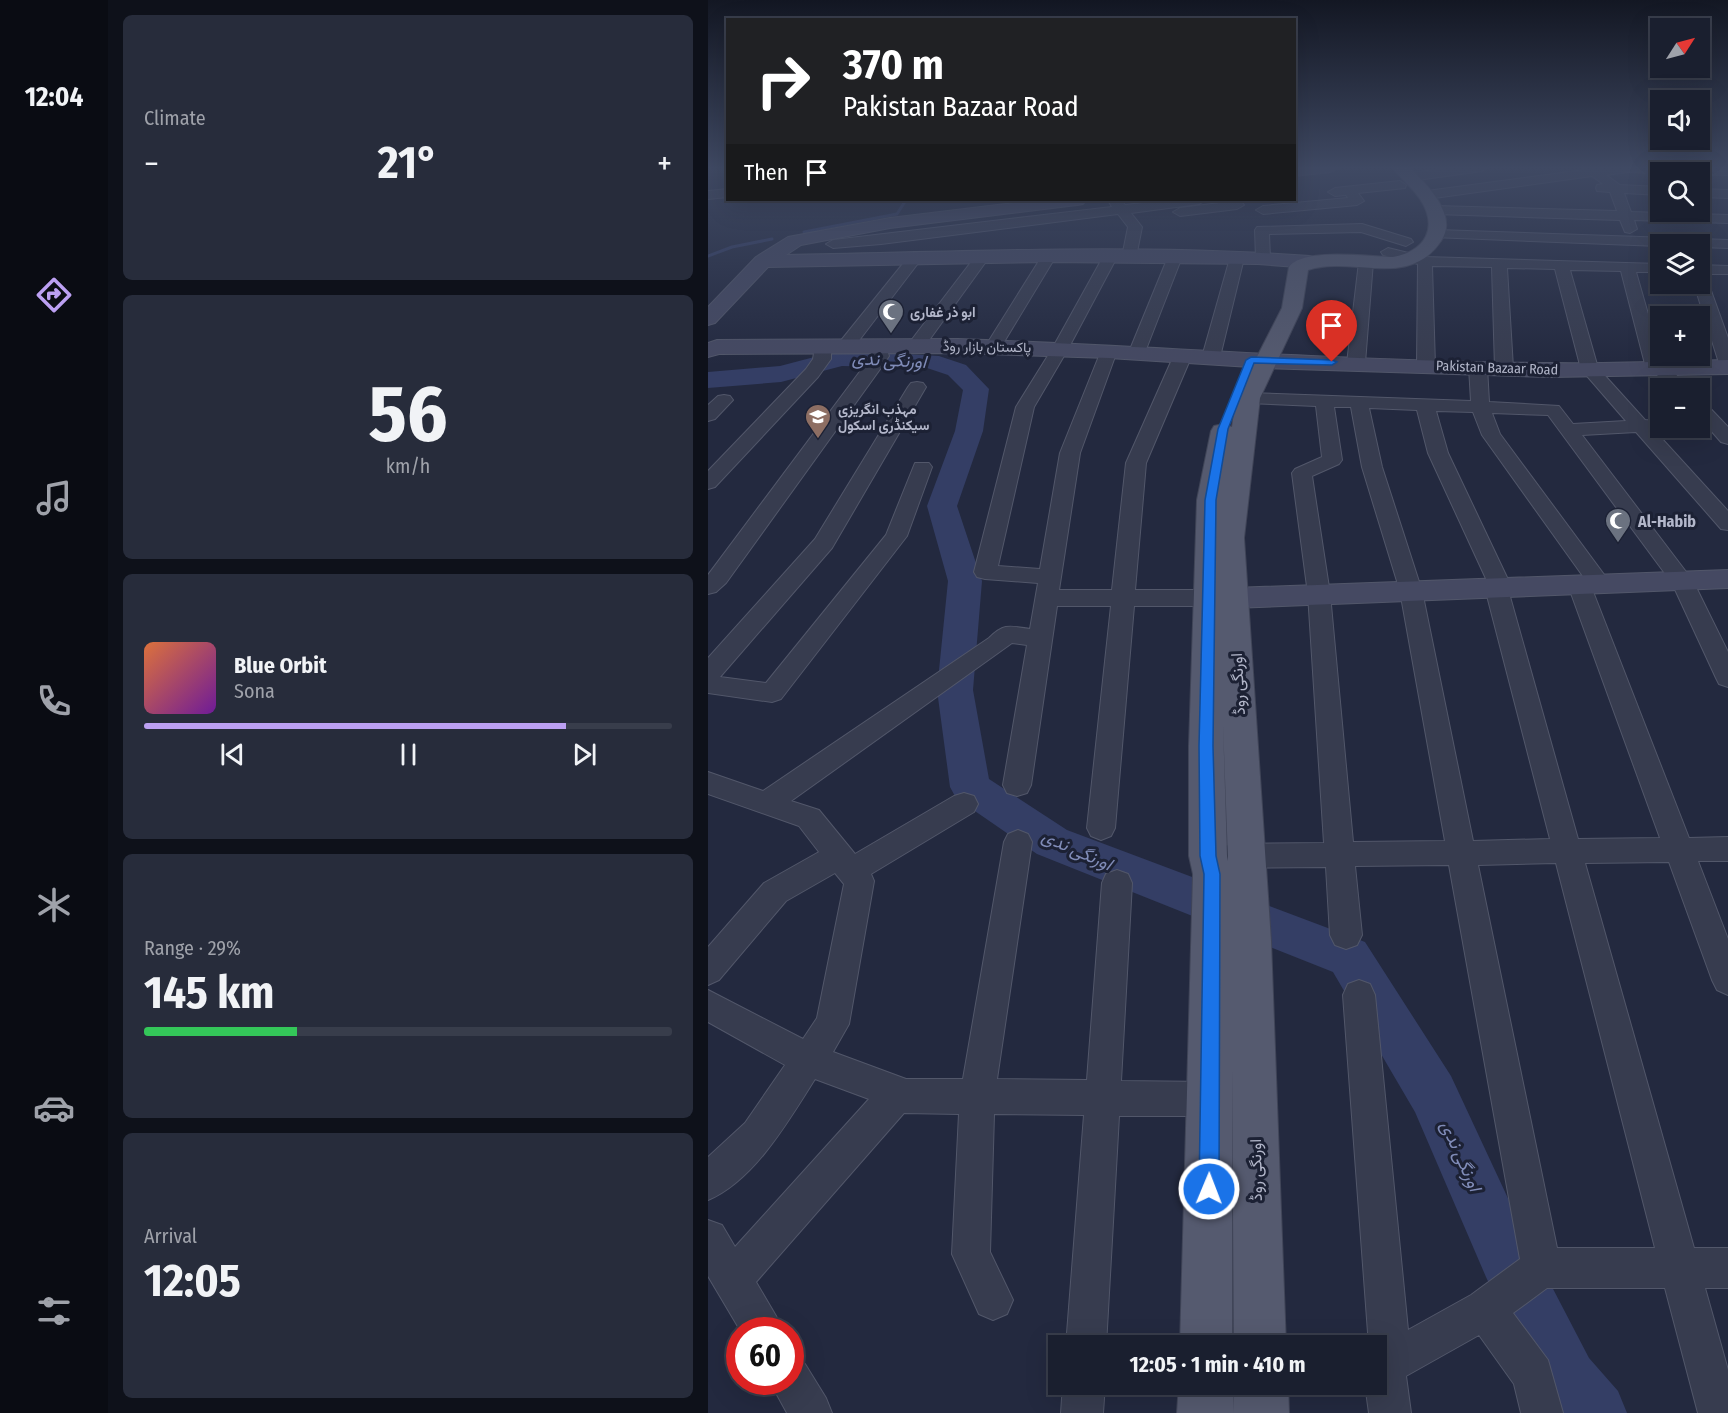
<!DOCTYPE html>
<html lang="en">
<head>
<meta charset="utf-8">
<style>
	:root { --surface:#1a1f2f; --page:#272c3b; --text:#f1f3f6; --muted:#9fa2aa; --line:#383d4b; --accent:#bca0f2 }
	body { margin:0; font-family:"Fira Sans Condensed",Vazirmatn,sans-serif; background:var(--page); color:var(--text); height:100vh; display:flex; flex-direction:column; font-size:22px; white-space:nowrap }
	* { box-sizing:border-box; margin:0 }
	p { font-size:20px; color:var(--muted) }
	.icon { flex:none; width:33px; height:33px; fill:none; stroke:currentColor; stroke-width:2; stroke-linecap:round; stroke-linejoin:round }
	.map { position:relative; flex:1; overflow:hidden }
	.side { display:flex; flex-direction:column; gap:15px; padding:15px; background:#0e111a; width:600px }
	.side>* { flex:none }
	.banner { position:absolute; left:18px; top:18px; width:570px; height:183px; border-radius:0px; box-shadow:0 6px 24px #0002,0 0 0 2px var(--line); background:#202124; color:#fff; overflow:hidden }
	.needle { width:39px; rotate:54deg }
	.tools { position:absolute; left:942px; top:18px; display:grid; gap:12px }
	.tools a { display:grid; place-items:center; width:60px; height:60px; border-radius:0px; background:var(--surface); box-shadow:0 6px 24px #0002,0 0 0 2px var(--line); font-size:30px }
	.speed { position:absolute; left:18px; top:1317px; display:flex; gap:12px; font-size:30px; font-weight:700; text-align:center }
	.speed>* { display:grid; place-content:center; width:78px; height:78px; border-radius:50%; background:var(--surface); box-shadow:0 6px 24px #0002,0 0 0 2px var(--line); line-height:1 }
	.speed .limit { border:9px solid #d22; background:#fff; color:#111 }
	.pin { position:absolute; display:grid; place-items:center; width:51px; height:51px; color:#fff; margin:-62px -26px; border-radius:50% 50% 50% 0; rotate:-45deg; box-shadow:0 0 6px #0007 }
	.pin .icon { rotate:45deg }
	.me { position:absolute; width:66px; margin:-33px; rotate:1deg; stroke-linejoin:round; filter:drop-shadow(0 0 4px #0008) }
	.turn { display:flex; align-items:center; gap:21px; height:126px; padding:0 18px; font-size:27px }
	.turn .icon { width:78px; height:78px; stroke-width:2.5 }
	.turn b { display:block; font-size:42px; line-height:51px }
	.then { display:flex; align-items:center; height:57px; padding:0 18px; background:#0003; gap:12px; font-size:22px }
	.big { font-size:45px; font-weight:700; line-height:1.1 }
	.side .tile { flex:1; display:flex; flex-direction:column; justify-content:center; gap:9px; min-width:0; padding:0 21px; border-radius:9px; background:var(--page) }
	.side .dial { align-items:center; gap:0 }
	.dial b { font-size:78px; line-height:1 }
	.song { display:flex; align-items:center; gap:18px }
	.cover { width:72px; height:72px; border-radius:9px; background:linear-gradient(135deg,hsl(20 70% 55%),hsl(280 70% 35%)) }
	.played { height:6px; border-radius:3px; background:linear-gradient(90deg,var(--accent) 80%,var(--line) 80%) }
	.keys { display:flex; justify-content:space-around; direction:ltr }
	.heat { display:flex; justify-content:space-between; align-items:center; font-size:33px; direction:ltr }
	.charge { height:9px; border-radius:4px; background:linear-gradient(90deg,#34c759 29%,var(--line) 0) }
	.trip { position:absolute; left:340px; top:1335px; width:339px; height:60px; border-radius:0px; background:var(--surface); box-shadow:0 6px 24px #0002,0 0 0 2px var(--line); font-weight:700; line-height:60px; text-align:center }
	main { display:flex; flex:1; min-height:0 }
	.menu { display:flex; flex-direction:column; width:108px; justify-content:space-around; align-items:center; background:#0a0c13; color:var(--muted) }
	.menu .icon { width:42px; height:42px }
	.menu .selected { color:var(--accent) }
	.menu b { font-size:27px; color:var(--text) }
	.map>svg:first-child { display:block }
</style>
</head>
<body>
<main>
<nav class="menu">
<b>12:04</b>
<svg class="icon selected" aria-label="directions" viewBox="0 0 24 24"><path d="M12 3l9 9-9 9-9-9zM9 14v-3h6M13 9l2 2-2 2"/></svg>
<svg class="icon" aria-label="music" viewBox="0 0 24 24"><path d="M9 18V5l10-2v13"/><circle cx="6" cy="18" r="3"/><circle cx="16" cy="16" r="3"/></svg>
<svg class="icon" aria-label="phone" viewBox="0 0 24 24"><path d="M5 4h4l2 5-3 2q2 4 5 5l2-3 5 2v4C11 20 4 13 5 4z"/></svg>
<svg class="icon" aria-label="climate" viewBox="0 0 24 24"><path d="M12 3v18M4 7l16 10M4 17L20 7"/></svg>
<svg class="icon" aria-label="car" viewBox="0 0 24 24"><path d="M5 17H2v-5l4-1 3-4h7l3 4 3 1v5h-3M9 17h6M6 11h13"/><circle cx="7" cy="17" r="2"/><circle cx="17" cy="17" r="2"/></svg>
<svg class="icon" aria-label="filters" viewBox="0 0 24 24"><path d="M4 7h16M4 17h16"/><circle cx="9" cy="7" r="2"/><circle cx="15" cy="17" r="2"/></svg>
</nav>
<section class="side">
<div class="tile"><p>Climate</p>
<div class="heat"><a>−</a><b class="big">21°</b><a>+</a></div>
</div>
<div class="tile dial"><b>56</b><p>km/h</p></div>
<div class="tile">
<div class="song"><i class="cover"></i><div><b>Blue Orbit</b><p>Sona</p></div></div>
<div class="played"></div>
<div class="keys"><svg class="icon" aria-label="previous" viewBox="0 0 24 24"><path d="M18 5L8 12l10 7zM5 5v14"/></svg><svg class="icon" aria-label="pause" viewBox="0 0 24 24"><path d="M8 5v14M16 5v14"/></svg><svg class="icon" aria-label="next" viewBox="0 0 24 24"><path d="M6 5l10 7-10 7zM19 5v14"/></svg></div>
</div>
<div class="tile"><p>Range · 29%</p><b class="big">145 km</b><div class="charge"></div></div>
<div class="tile"><p>Arrival</p><b class="big">12:05</b></div>
</section>
<div class="map">
<svg width="1020" height="1413" viewBox="0 0 1020 1413">
	<rect width="100%" height="100%" fill="#23293f"/>
	<g fill="none" stroke-linecap="round" stroke-linejoin="round">
		<!-- stream -->
		<path stroke="#343e65" stroke-width="3" d="M96,232L189,214L198,200
			M0,256L24,247L64,239"/>
		<!-- river -->
		<path fill="#343e65" fill-rule="evenodd" d="M133,350L231,356L258,365L281,389L275,431L249,506L274,581L265,690L281,779L359,830L657,942L743,1076L818,1237L881,1358L910,1391L919,1413H847L837,1402L778,1277L707,1112L625,972L329,854L248,798L242,787L229,690L240,581L219,506L247,431L255,390L240,375L219,368L134,366L73,382L0,388V372L72,366Z"/>
		<defs>
			<path id="street" d="M749,167H780L774,171L702,181L696,177L702,173Z
				M876,167H1020V175L919,172L898,175L912,185L952,187V195L916,193L923,212L1020,215V223L926,220L929,229L922,233L917,232L912,220L727,214L720,210L727,206L909,211L902,192L889,191L888,188L889,185L895,184L884,176L719,199L712,195L719,191L876,170Z
				M692,181L698,185L697,188L650,193L656,201L649,205L555,214L548,210L555,206L640,198L638,195L627,196L620,192L627,188Z
				M20,189V197L0,199V191Z
				M992,189L1020,190V198L992,197Z
				M400,200H413L417,205L463,200H498L491,204L423,213L434,227L428,257L421,261L414,257L420,227L410,214L173,244L125,248L118,244L125,240L404,207Z
				M519,200H532L536,205L529,209L472,216L465,212L472,208L520,202Z
				M654,224L703,239L705,242L698,246L653,232L561,234L562,258L555,262L548,258L547,230L549,227Z
				M729,230L1020,240V248L992,247V244L952,246L724,237L722,234Z
				M680,248L717,257L952,264V272H928L954,363L958,364L981,388H962L947,373L941,372L938,368L913,271L862,270L890,368L937,420L950,421L952,425L946,430L1020,511V530L1013,529L928,432L874,435L985,581L1020,652V687L1011,684L1008,678L964,583L840,415L784,413L792,434L903,584L900,589L892,591L884,589L981,838L1020,837V861H990L1020,939V995L1009,990L1004,980L961,862L877,863L986,1248H1020V1288H997L1020,1370V1413H990L957,1288H839L805,1313L840,1360L855,1413H813L806,1384L771,1335L698,1376L703,1413H661L657,1384H669V1346H661L635,995L640,984L651,980L662,984L667,995L700,1330L763,1295L812,1259L741,865L647,866L654,935L649,945L638,949L627,945L622,935L618,867L524,868L514,865L509,856L514,847L524,844L616,843L600,594L584,473L587,469L614,457L608,406L540,403L534,402L531,398L534,394L540,393L763,401L761,367L764,363H776L779,367L781,402L851,406L865,424L918,421L873,369L847,269L799,268L805,368L802,372H790L787,368L784,267L724,266L727,366L724,370H712L709,366L710,264L675,255L673,252ZM626,407H643L654,467L692,591L737,841L645,842L622,594L604,476L631,464L634,460ZM661,408L709,410L720,453L780,583L777,588L842,839L765,841L714,591L674,467ZM728,411L765,412L774,435L877,579L871,578L863,580L860,585L952,838L870,839L801,593L804,588L740,453ZM848,863L947,1248H849L770,865Z
				M275,252L282,256L214,350H202L200,346L202,342L270,253Z
				M341,252L348,256L293,347L285,352L279,351L277,347L334,256Z
				M402,253L409,257L360,349L326,407L290,566L332,569L352,453L393,351L395,347H407L409,351L372,453L351,590H404L418,463L466,355L469,351H481L484,355L438,463L427,590H521L529,593L532,598L529,603L521,606H426L407,828L403,836L393,840L383,836L379,828L403,606H349L323,785L319,793L309,796L299,793L295,785L319,645L304,643L83,801L111,810L147,854L246,796L256,793L266,796L270,804L266,812L163,874L166,881L141,1024L125,1052L198,1079H255L296,842L300,834L310,830L320,834L324,842L289,1079L379,1080L394,883L398,874L409,870L420,874L424,883L413,1081L503,1082L515,1087L520,1099L515,1111L503,1116H411L398,1346H358L376,1115L286,1114L282,1252L305,1300L299,1314L285,1320L271,1314L244,1254L251,1114L196,1113L48,1282L68,1316L74,1330H32L0,1276V1220L14,1225L27,1247L161,1099L107,1079C81,1120 46,1181 0,1200V1157L37,1123L77,1065L0,1022V990L95,1039L109,1018L136,884L127,873L78,901L11,980L0,985V947L56,883L111,852L91,826L0,794V772L55,791L281,638C296,623 302,626 322,629L330,583L277,579L269,577L266,572L308,407L344,349L395,257Z
				M467,253L474,257L437,352L435,356H423L421,352L460,257Z
				M207,254L214,258L143,351H131L129,347L131,343L202,255Z
				M529,254L536,258L512,357L509,361H497L494,357L522,258Z
				M658,258L665,262L657,363L654,367H642L639,363L651,262Z
				M992,265L1020,266V274H997L1020,338V368L1014,367L1011,363L986,284H992Z
				M170,341L176,342L181,356L175,365L18,583L8,592L0,594V575L159,362L163,356L162,346L164,342Z
				M115,342L123,347V359L110,377L7,487L0,489V471L98,369L105,359L107,347Z
				M209,382L215,383L218,387L124,548L12,677L58,683L178,535L207,463H221L224,467L199,536L73,699L64,702L0,693V658L107,539L200,387L203,383Z
				M16,395L22,396L25,400L7,419L0,421V405L10,396Z
				M992,403L998,404L1020,427V444L1013,442L992,418Z
				M82,1358L97,1364L118,1398L124,1413H79L62,1382H82Z
				M355,1384H397L395,1413H353Z"/>
			<path id="secondary" d="M586,167H631L623,172L586,176Z
				M331,200H378L375,204L369,205L182,228L93,245L78,255C252,252 429,243 602,256L609,258L612,262L609,266L602,268L550,264L341,262L60,267L7,323L0,325V307L48,257L80,237L182,218Z
				M250,339C448,346 645,362 843,363C902,364 961,361 1020,360V374L843,377L558,368L401,358L250,353L11,354L0,357V343L9,340Z
				M1020,570V588L525,608L515,605L510,598L515,591L525,588Z"/>
			<path id="primary" d="M684,167H701C718,184 751,215 733,241C700,290 646,255 600,270L594,308L552,398L536,538L563,941L578,1346H526L524,1068V1346H472L485,874L481,856V746L489,500L503,431L506,426L515,424L524,427L528,398L574,308L581,267C595,247 662,257 685,257C717,251 731,228 712,199C704,187 692,178 684,167ZM515,724L520,857V861L519,856Z
				M471,1384H525V1413H469Z
				M526,1384H580L581,1413H525Z"/>
		</defs>
		<!-- street casing -->
		<use href="#street" stroke="#52576a" stroke-width="2"/>
		<!-- secondary casing -->
		<use href="#secondary" stroke="#52576a" stroke-width="2"/>
		<!-- primary casing -->
		<use href="#primary" stroke="#404558" stroke-width="2"/>
		<!-- street -->
		<use href="#street" fill="#373c4f" fill-rule="evenodd"/>
		<!-- secondary -->
		<use href="#secondary" fill="#454962" fill-rule="evenodd"/>
		<!-- primary -->
		<use href="#primary" fill="#555a6f" fill-rule="evenodd"/>
	</g>
	<!-- sky -->
	<linearGradient id="sky" x2="0" y2="1"><stop stop-color="#131723"/><stop offset="0.46" stop-color="#3f4963"/><stop offset="1" stop-color="#3f4963" stop-opacity="0"/></linearGradient>
	<rect width="1020" height="365" fill="url(#sky)"/>
	<!-- route -->
	<path fill="#1a73e8" stroke="#114b97" stroke-width="1.5" d="M543,357L624,360L629,362L624,365L546,363L520,429L508,500L505,746L508,856L512,874L511,1189L508,1196L501,1199L494,1196L491,1189L496,874L492,856L491,746L497,500L510,429L538,360Z"/>
	<!-- icons -->
	<defs>
		<symbol id="mosque-pin" viewBox="-11 -11 22 30"><path d="M0 17L-7.5 6A9.5 9.5 0 1 1 7.5 6Z" fill="#6b7280" stroke="#1c2134"/><path d="M3.5-4.9A6 6 0 1 0 3.5 4.9A5 5 0 1 1 3.5-4.9Z" fill="#fff"/></symbol>
		<symbol id="school-pin" viewBox="-11 -11 22 30"><path d="M0 17L-7.5 6A9.5 9.5 0 1 1 7.5 6Z" fill="#8d6e63" stroke="#1c2134"/><path d="M0-5L7-2L0 1L-7-2ZM-4 1L0 2.5L4 1V4Q0 6-4 4Z" fill="#fff"/></symbol>
	</defs>
	<g fill-rule="evenodd">
		<use href="#mosque-pin" x="168" y="297" width="30" height="40"/>
		<use href="#school-pin" x="95" y="402" width="30" height="40"/>
		<use href="#mosque-pin" x="895" y="506" width="30" height="40"/>
	</g>
	<g text-anchor="middle" dominant-baseline="central" stroke-width="6" stroke-linejoin="round" paint-order="stroke">
		<!-- far-poi labels -->
		<g font-size="14" font-weight="bold" fill="#b3b7ca" stroke="#1c2134" text-anchor="start">
			<text x="202" y="312">ابو ذر غفاری</text>
			<text x="130" y="409">مہذب انگریزی<tspan x="130" dy="16">سیکنڈری اسکول</tspan></text>
		</g>
		<!-- far-street labels -->
		<g font-size="14" fill="#b3b7ca" stroke="#1c2134">
			<text transform="translate(279 347) rotate(1)">پاکستان بازار روڈ</text>
			<text transform="translate(789 368) rotate(2)">Pakistan Bazaar Road</text>
		</g>
		<!-- poi labels -->
		<g font-size="16" font-weight="bold" fill="#b3b7ca" stroke="#1c2134" text-anchor="start">
			<text x="930" y="521">Al-Habib</text>
		</g>
		<!-- street labels -->
		<g font-size="16" fill="#b3b7ca" stroke="#1c2134">
			<text transform="translate(530 684) rotate(-93)">اورنگی روڈ</text>
			<text transform="translate(548 1170) rotate(-91)">اورنگی روڈ</text>
		</g>
		<!-- water labels -->
		<g font-size="18" font-style="italic" fill="#808cb8" stroke="#1c2134">
			<text transform="translate(181 360) rotate(3)">اورنگی ندی</text>
			<text transform="translate(369 850) rotate(24)">اورنگی ندی</text>
			<text transform="translate(753 1156) rotate(66)">اورنگی ندی</text>
		</g>
	</g>
</svg>
<div class="tools">
<a><svg class="needle" viewBox="-14 -14 28 28"><path d="M0-13l5 13h-10z" fill="#e53935"/><path d="M0 13l5-13h-10z" fill="#9fa2aa"/></svg></a>
<a><svg class="icon" aria-label="sound" viewBox="0 0 24 24"><path d="M4 9h4l5-4v14l-5-4H4zM17 9q2 3 0 6"/></svg></a>
<a><svg class="icon" aria-label="search" viewBox="0 0 24 24"><circle cx="10" cy="10" r="6"/><path d="M15 15l6 6"/></svg></a>
<a><svg class="icon" aria-label="layers" viewBox="0 0 24 24"><path d="M12 4l9 5-9 5-9-5zM3 14l9 5 9-5"/></svg></a>
<a>+</a>
<a>−</a>
</div>
<div class="speed"><div class="limit">60</div></div>
<div class="pin" style="left:624px;top:362px;background:#d93025"><svg class="icon" aria-label="arrive" viewBox="0 0 24 24"><path d="M6 21V4h12l-3 4 3 4H6"/></svg></div>
<svg class="me" style="left:501px;top:1189px" viewBox="-20 -20 40 40"><circle r="17" fill="#1a73e8" stroke="#fff" stroke-width="3"/><path d="M0-11L8 9 0 5-8 9z" fill="#fff"/></svg>
<div class="trip">12:05 · 1 min · 410 m</div>
<div class="banner">
<div class="turn"><svg class="icon" aria-label="right" viewBox="0 0 24 24"><path d="M7 20v-9h11M14 6l5 5-5 5"/></svg><div><b>370 m</b>Pakistan Bazaar Road</div></div>
<div class="then">Then<svg class="icon" aria-label="arrive" viewBox="0 0 24 24"><path d="M6 21V4h12l-3 4 3 4H6"/></svg></div>
</div>
</div>
</main>
</body>
</html>
